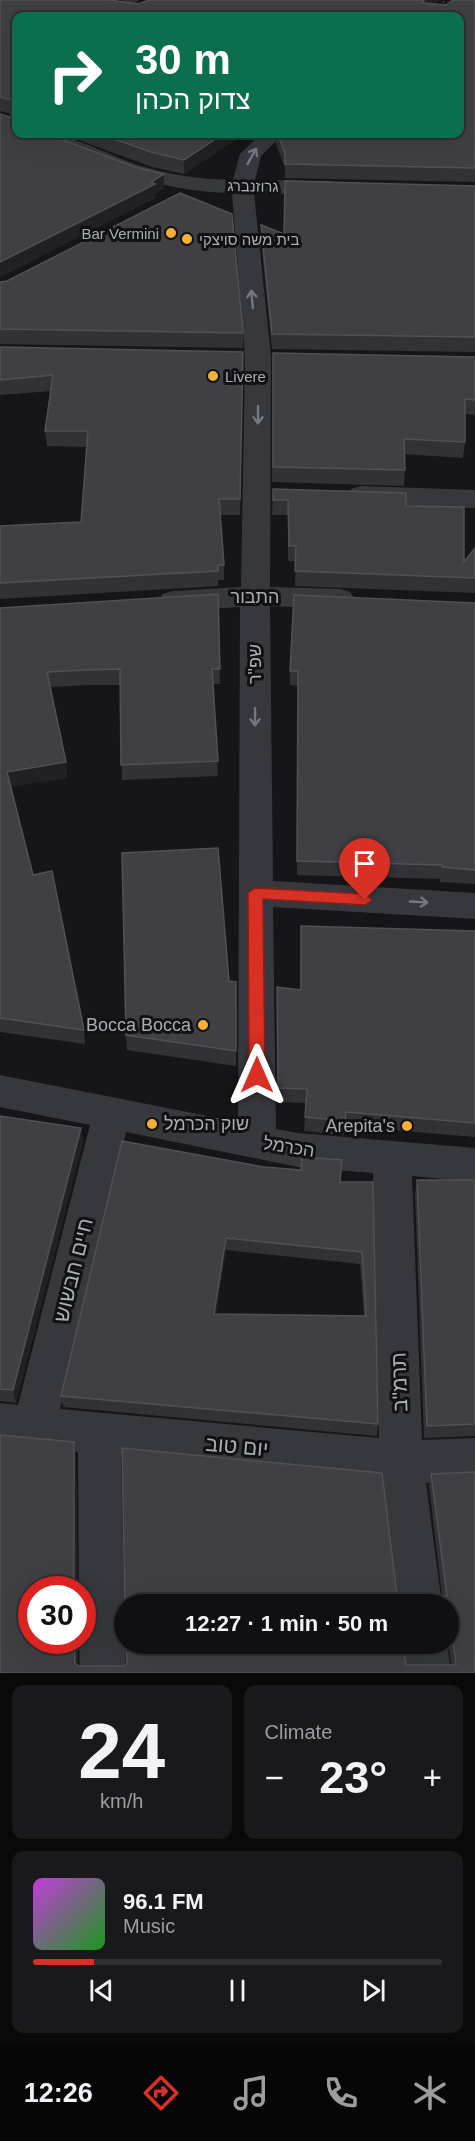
<!DOCTYPE html>
<html lang="en">
<head>
<meta charset="utf-8">
<style>
	:root { --surface:#101012; --page:#19191b; --text:#f1f3f6; --muted:#9c9d9f; --line:#303032; --accent:#d93025 }
	body { margin:0; font-family:Helvetica,Heebo,sans-serif; background:var(--page); color:var(--text); height:100vh; display:flex; flex-direction:column; font-size:22px; white-space:nowrap }
	* { box-sizing:border-box; margin:0 }
	p { font-size:20px; color:var(--muted) }
	.icon { flex:none; width:33px; height:33px; fill:none; stroke:currentColor; stroke-width:2; stroke-linecap:round; stroke-linejoin:round }
	.map { position:relative; height:1673px; overflow:hidden }
	.drawer { display:flex; flex-direction:column; gap:12px; padding:12px; background:#09090a; flex:1 }
	.drawer>* { flex:none }
	.top-card { position:absolute; left:12px; top:12px; width:452px; height:126px; border-radius:12px; box-shadow:0 6px 24px #0002,0 0 0 2px var(--line); background:#0b6e4f; color:#fff; overflow:hidden }
	.speed { position:absolute; left:18px; top:1576px; display:flex; gap:12px; font-size:30px; font-weight:700; text-align:center }
	.speed>* { display:grid; place-content:center; width:78px; height:78px; border-radius:50%; background:var(--surface); box-shadow:0 6px 24px #0002,0 0 0 2px var(--line); line-height:1 }
	.speed .limit { border:9px solid #d22; background:#fff; color:#111 }
	.pin { position:absolute; display:grid; place-items:center; width:51px; height:51px; color:#fff; margin:-62px -26px; border-radius:50% 50% 50% 0; rotate:-45deg; box-shadow:0 0 6px #0007 }
	.pin .icon { rotate:45deg }
	.me { position:absolute; width:66px; margin:-33px; rotate:0deg; stroke-linejoin:round; filter:drop-shadow(0 0 4px #0008) }
	.turn { display:flex; align-items:center; gap:21px; height:126px; padding:0 24px; font-size:27px }
	.turn .icon { width:78px; height:78px; stroke-width:2.5 }
	.turn b { display:block; font-size:42px; line-height:51px }
	.big { font-size:45px; font-weight:700; line-height:1.1 }
	.drawer .card { flex:1; display:flex; flex-direction:column; justify-content:center; gap:9px; min-width:0; padding:0 21px; border-radius:12px; background:var(--page) }
	.drawer .dial { align-items:center; gap:0 }
	.dial b { font-size:78px; line-height:1 }
	.song { display:flex; align-items:center; gap:18px }
	.cover { width:72px; height:72px; border-radius:9px; background:linear-gradient(135deg,hsl(290 70% 55%),hsl(120 70% 35%)) }
	.played { height:6px; border-radius:3px; background:linear-gradient(90deg,var(--accent) 15%,var(--line) 15%) }
	.keys { display:flex; justify-content:space-around; direction:ltr }
	.heat { display:flex; justify-content:space-between; align-items:center; font-size:33px; direction:ltr }
	.drawer .tiles { flex:1; display:grid; gap:12px; grid-template-columns:1fr 1fr }
	.card:last-child { grid-column:span 2 }
	.trip { position:absolute; left:114px; top:1594px; width:345px; height:60px; border-radius:30px; background:var(--surface); box-shadow:0 6px 24px #0002,0 0 0 2px var(--line); font-weight:700; line-height:60px; text-align:center }
	.tabs { display:flex; height:96px; justify-content:space-around; align-items:center; background:#060607; color:var(--muted) }
	.tabs .icon { width:42px; height:42px }
	.tabs .current { color:var(--accent) }
	.tabs b { font-size:27px; color:var(--text) }
	.map>svg:first-child { display:block }
</style>
</head>
<body>
<div class="map">
<svg width="475" height="1673" viewBox="0 0 475 1673">
	<rect width="100%" height="100%" fill="#161618"/>
	<g fill="none" stroke-linecap="round" stroke-linejoin="round">
		<!-- path -->
		<path stroke="#3d3f44" stroke-width="2" stroke-dasharray="2 3" stroke-linecap="butt" d="M439,6L446,0"/>
		<!-- minor -->
		<path fill="#37383d" fill-rule="evenodd" d="M28,134C67,130 102,153 138,165C170,175 199,179 233,180L240,154L261,134H283L261,156L255,180L329,181L337,183L340,188L337,193L329,195L254,193L271,357L270,587L340,589L350,592L355,599L350,606L340,609L270,606L273,881L475,893V919L273,907L276,1129L298,1133L475,1148V1182L412,1176L422,1440L475,1438V1482L426,1483L442,1605H396L382,1482L121,1457L126,1673H80L79,1641H82V1590H79L78,1452L0,1445V1403L18,1405L90,1125L0,1107V1075L238,1122L240,607L173,611L163,608L158,601L163,594L173,591L241,587L245,357L232,193C157,192 99,165 31,139ZM126,1132L298,1167L373,1173L379,1438L60,1409Z
			M361,486L475,490V508L361,504L351,501L347,495L351,489Z
			M401,1644H447L451,1673H405Z"/>
	</g>
	<!-- wall -->
	<path fill="#323236" fill-rule="evenodd" d="M0,0L138,4L149,0H439L434,4L446,5L475,0V182L285,178V168L276,144V134H459L16,16V134L164,188L155,194V198L0,277L16,115L0,111Z
		M121,0H139L134,4Z
		M62,134H244L184,174L152,167Z
		M475,186V352L272,349L261,240V225L284,234Z
		M0,282L243,333V348L0,344Z
		M0,347L243,352L240,515H220L224,565V580H218V586L0,599V526L81,522L87,447L47,446L45,431L51,391L0,395Z
		M273,353L475,357V415L465,414V442L463,458L404,454L405,470L404,486L272,482Z
		M273,489L406,506L464,562L475,548V593L295,586L296,561H288V515H272Z
		M218,594L220,684H213L218,776L122,780L120,685H88L50,687L66,762L67,778L11,786L33,875L84,1030L85,1044L0,1032V608Z
		M475,603V884L440,882V879L297,875L298,686L290,685V671Z
		M301,926L475,931V1137L344,1126V1135L304,1131L306,1103L278,1102L277,987L300,990Z
		M236,982V1066L127,1050L126,1035Z
		M0,1116L83,1142L16,1403L0,1401Z
		M122,1141L340,1182H373L378,1424L377,1436L63,1407L61,1396ZM226,1250L360,1264L364,1316L216,1314Z
		M417,1180H475V1436L424,1438L415,1194Z
		M76,1454L78,1666L451,1665L448,1642V1605L397,1596H442L429,1485L431,1474L475,1673H0Z"/>
	<!-- shaded-wall -->
	<path fill="#212124" d="M424,0H439L425,10L423,3Z
		M223,134H244L184,174V160Z
		M164,174V188L155,194V198L0,277V262L151,182Z
		M66,762L67,778L9,787L7,772Z
		M81,1128L83,1142L16,1403L13,1390Z
		M226,1238V1250L214,1326V1314Z
		M74,1442L76,1454L77,1590L74,1579Z
		M75,1641H77L78,1673L75,1663Z"/>
	<!-- building -->
	<path fill="#3f3f44" stroke="#4f5156" stroke-width="1.5" fill-rule="evenodd" d="M0,0H110L138,4L149,0H424L423,3L446,5L453,0H475V168L285,164V154L278,134H459V16H16V134H47L135,167L164,174L151,182L155,184L0,262V114L16,119V101L0,97Z
		M100,134H223L184,160L151,152Z
		M285,181L475,186V337L272,334L261,225L284,234Z
		M180,193L232,214L243,333L0,329V282L7,281Z
		M0,347L243,352L240,499H219L224,565H218V571L0,583V526L81,522L88,431H45L53,375L0,380Z
		M273,353L475,357V400L465,399V442L404,439L405,470L273,467Z
		M273,489L406,493V506L464,507V562L475,548V578L295,571L296,546H289L288,500H273Z
		M218,594L220,669H212L218,761L121,765L120,669L86,670L47,672L66,762L7,772L33,875L52,871L84,1030L0,1018V608Z
		M294,595L475,603V870L442,867V865L297,861L298,671H290Z
		M218,848L229,981L236,982V1051L126,1035L122,853Z
		M301,926L475,931V1123L346,1112L345,1121L305,1117L307,1089L278,1088L277,987L301,990Z
		M0,1116L81,1128L13,1390L0,1389Z
		M122,1141L264,1167L301,1170L302,1157L342,1160L340,1182H373L378,1424L61,1396ZM226,1238L362,1252L366,1316L214,1314Z
		M417,1180H475V1424L427,1426Z
		M0,1435L74,1442V1579L78,1582V1590H32V1641H75V1663L78,1666H124L127,1663L126,1644H403L406,1665H456L452,1632H448V1605H125L122,1448L382,1473L397,1596H447L431,1474L475,1472V1673H0Z"/>
	<!-- one-way arrows -->
	<defs><path id="oneway-shaft" d="M-6 0H5M1.5-3L5.5 0L1.5 3" fill="none" stroke-width="1.6" stroke-linecap="round" stroke-linejoin="round" transform="scale(1.5)"/></defs>
	<g stroke="#757881">
		<use href="#oneway-shaft" transform="translate(252 156) rotate(-61)"/>
		<use href="#oneway-shaft" transform="translate(252 299) rotate(-95)"/>
		<use href="#oneway-shaft" transform="translate(258 415) rotate(90)"/>
		<use href="#oneway-shaft" transform="translate(255 717) rotate(90)"/>
		<use href="#oneway-shaft" transform="translate(419 902) rotate(3)"/>
	</g>
	<!-- route -->
	<path fill="#d93025" stroke="#8d1f18" stroke-width="1.5" d="M255,888L365,894L372,900L365,905L263,899L265,1075L263,1079L257,1081L252,1079L249,1075L248,893Z"/>
	<!-- markers -->
	<g fill="#f2b134" stroke="#111113" stroke-width="2">
		<circle cx="171" cy="233" r="6"/>
		<circle cx="187" cy="239" r="6"/>
		<circle cx="213" cy="376" r="6"/>
		<circle cx="203" cy="1025" r="6"/>
		<circle cx="152" cy="1124" r="6"/>
		<circle cx="407" cy="1126" r="6"/>
	</g>
	<g text-anchor="middle" dominant-baseline="central" stroke-width="6" stroke-linejoin="round" paint-order="stroke">
		<!-- far-street labels -->
		<g font-size="15" fill="#a8adb8" stroke="#111113">
			<text transform="translate(253 186) rotate(1)">גרוזנברג</text>
		</g>
		<!-- far-poi labels -->
		<g font-size="15" fill="#a8adb8" stroke="#111113" text-anchor="start">
			<text x="159" y="233" text-anchor="end">Bar Vermini</text>
			<text x="199" y="239">בית משה סויצקי</text>
			<text x="225" y="376">Livere</text>
		</g>
		<!-- street labels -->
		<g font-size="18" fill="#a8adb8" stroke="#111113">
			<text x="255" y="597">התבור</text>
			<text transform="translate(255 664) rotate(-90)">שפ"ר</text>
			<text transform="translate(289 1147) rotate(9)">הכרמל</text>
		</g>
		<!-- poi labels -->
		<g font-size="18" fill="#a8adb8" stroke="#111113" text-anchor="end">
			<text x="191" y="1025">Bocca Bocca</text>
			<text x="164" y="1124" text-anchor="start">שוק הכרמל</text>
			<text x="395" y="1126">Arepita's</text>
		</g>
		<!-- near-street labels -->
		<g font-size="21" fill="#a8adb8" stroke="#111113">
			<text transform="translate(73 1270) rotate(-76)">חיים חבשוש</text>
			<text transform="translate(399 1382) rotate(-92)">תרמ"ב</text>
			<text transform="translate(237 1446) rotate(5)">יום טוב</text>
		</g>
	</g>
</svg>
<div class="speed"><div class="limit">30</div></div>
<div class="pin" style="left:365px;top:900px;background:#d93025"><svg class="icon" aria-label="arrive" viewBox="0 0 24 24"><path d="M6 21V4h12l-3 4 3 4H6"/></svg></div>
<svg class="me" style="left:257px;top:1075px" viewBox="-20 -20 40 40"><path d="M0-17L14 15 0 8-14 15z" fill="#d93025" stroke="#fff" stroke-width="4"/></svg>
<div class="trip">12:27 · 1 min · 50 m</div>
<div class="top-card">
<div class="turn"><svg class="icon" aria-label="right" viewBox="0 0 24 24"><path d="M7 20v-9h11M14 6l5 5-5 5"/></svg><div><b>30 m</b>צדוק הכהן</div></div>
</div>
</div>
<section class="drawer">
<div class="tiles">
<div class="card dial"><b>24</b><p>km/h</p></div>
<div class="card"><p>Climate</p>
<div class="heat"><a>−</a><b class="big">23°</b><a>+</a></div>
</div>
<div class="card">
<div class="song"><i class="cover"></i><div><b>96.1 FM</b><p>Music</p></div></div>
<div class="played"></div>
<div class="keys"><svg class="icon" aria-label="previous" viewBox="0 0 24 24"><path d="M18 5L8 12l10 7zM5 5v14"/></svg><svg class="icon" aria-label="pause" viewBox="0 0 24 24"><path d="M8 5v14M16 5v14"/></svg><svg class="icon" aria-label="next" viewBox="0 0 24 24"><path d="M6 5l10 7-10 7zM19 5v14"/></svg></div>
</div>
</div>
</section>
<nav class="tabs">
<b>12:26</b>
<svg class="icon current" aria-label="directions" viewBox="0 0 24 24"><path d="M12 3l9 9-9 9-9-9zM9 14v-3h6M13 9l2 2-2 2"/></svg>
<svg class="icon" aria-label="music" viewBox="0 0 24 24"><path d="M9 18V5l10-2v13"/><circle cx="6" cy="18" r="3"/><circle cx="16" cy="16" r="3"/></svg>
<svg class="icon" aria-label="phone" viewBox="0 0 24 24"><path d="M5 4h4l2 5-3 2q2 4 5 5l2-3 5 2v4C11 20 4 13 5 4z"/></svg>
<svg class="icon" aria-label="climate" viewBox="0 0 24 24"><path d="M12 3v18M4 7l16 10M4 17L20 7"/></svg>
</nav>
</body>
</html>
